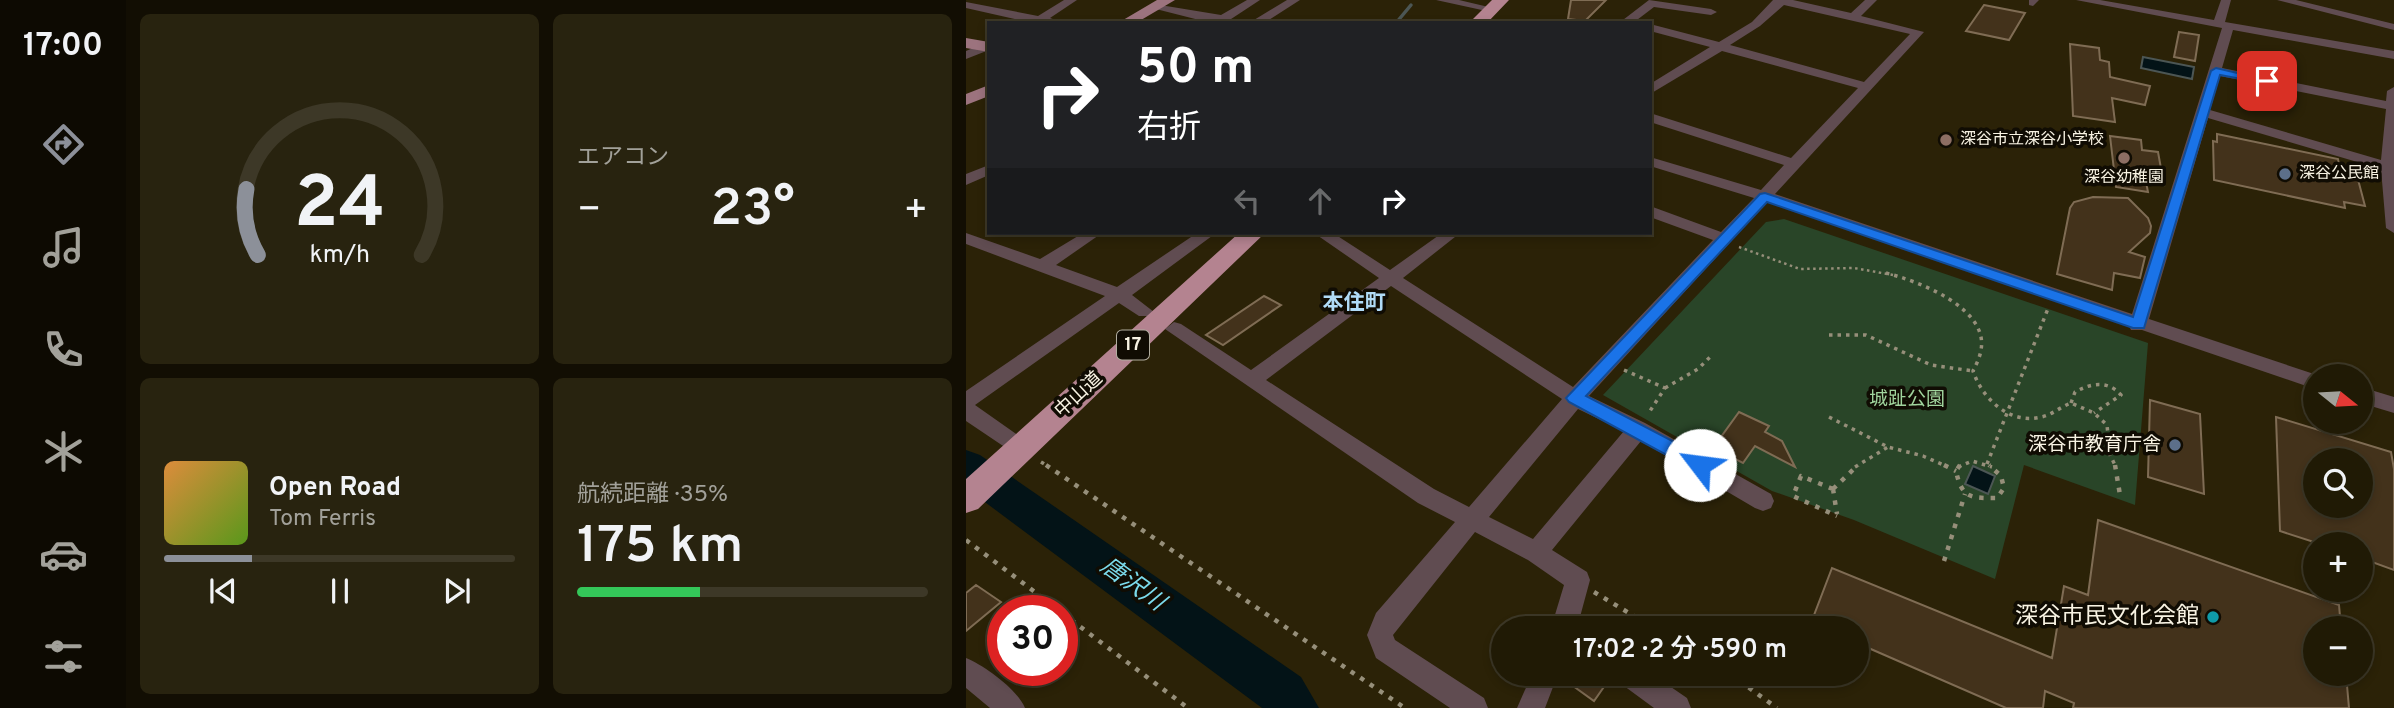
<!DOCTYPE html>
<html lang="ja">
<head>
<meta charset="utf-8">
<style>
	:root { --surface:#201a05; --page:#28230f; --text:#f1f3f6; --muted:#a2a19a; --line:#3d3827; --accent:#8c9099 }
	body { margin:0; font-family:Overpass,"Noto Sans JP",sans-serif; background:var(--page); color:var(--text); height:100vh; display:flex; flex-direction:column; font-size:26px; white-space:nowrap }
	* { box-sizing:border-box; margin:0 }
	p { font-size:23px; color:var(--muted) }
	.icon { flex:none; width:38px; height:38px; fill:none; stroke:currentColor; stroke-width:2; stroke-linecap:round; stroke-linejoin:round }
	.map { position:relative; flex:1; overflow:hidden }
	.details { display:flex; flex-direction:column; gap:14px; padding:14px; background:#120e03; width:840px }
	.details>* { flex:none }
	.top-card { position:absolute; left:21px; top:21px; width:665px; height:214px; border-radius:0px; box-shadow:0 4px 10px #0003,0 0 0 2px var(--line); background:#202124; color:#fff; overflow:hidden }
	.needle { width:46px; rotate:108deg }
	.fabs { position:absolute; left:1337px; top:364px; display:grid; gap:14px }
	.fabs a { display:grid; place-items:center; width:70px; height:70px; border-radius:50%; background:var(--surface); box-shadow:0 4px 10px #0003,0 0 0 2px var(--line); font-size:35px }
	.speed { position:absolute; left:21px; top:595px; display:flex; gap:14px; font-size:35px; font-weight:700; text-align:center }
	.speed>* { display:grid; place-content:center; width:91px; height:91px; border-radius:50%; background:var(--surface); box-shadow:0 4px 10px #0003,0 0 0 2px var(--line); line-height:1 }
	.speed .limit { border:10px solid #d22; background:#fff; color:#111 }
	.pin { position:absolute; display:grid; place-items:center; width:60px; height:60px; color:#fff; margin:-30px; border-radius:14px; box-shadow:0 4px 10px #0006 }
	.me { position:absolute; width:77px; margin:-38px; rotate:300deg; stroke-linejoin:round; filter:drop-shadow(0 0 5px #0008) }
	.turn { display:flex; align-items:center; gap:24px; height:147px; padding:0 35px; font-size:32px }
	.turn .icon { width:91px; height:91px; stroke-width:2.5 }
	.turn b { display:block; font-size:49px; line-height:60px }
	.lanes { display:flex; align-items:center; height:66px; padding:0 35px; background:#0003; justify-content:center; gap:35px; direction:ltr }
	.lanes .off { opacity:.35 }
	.big { font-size:52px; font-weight:600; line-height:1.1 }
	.details .widget { flex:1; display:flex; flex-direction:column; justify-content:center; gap:10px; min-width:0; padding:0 24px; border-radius:10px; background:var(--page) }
	.details .dial { align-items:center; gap:0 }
	.dial svg { height:182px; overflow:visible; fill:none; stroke:var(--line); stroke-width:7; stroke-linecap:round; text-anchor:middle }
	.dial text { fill:var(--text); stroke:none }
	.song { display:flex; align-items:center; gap:21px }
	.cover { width:84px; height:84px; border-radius:10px; background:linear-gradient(135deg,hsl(30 70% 55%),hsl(90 70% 35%)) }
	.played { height:7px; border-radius:4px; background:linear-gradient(90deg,var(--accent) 25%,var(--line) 25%) }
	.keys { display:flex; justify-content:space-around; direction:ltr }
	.heat { display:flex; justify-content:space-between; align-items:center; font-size:38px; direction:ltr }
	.charge { height:10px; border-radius:5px; background:linear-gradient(90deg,#34c759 35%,var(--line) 0) }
	.details .tiles { flex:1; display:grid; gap:14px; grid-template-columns:repeat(2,1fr) }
	.trip { position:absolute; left:525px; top:616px; width:378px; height:70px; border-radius:35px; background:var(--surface); box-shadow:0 4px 10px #0003,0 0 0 2px var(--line); font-weight:600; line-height:70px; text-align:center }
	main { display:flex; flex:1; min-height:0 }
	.dock { display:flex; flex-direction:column; width:126px; justify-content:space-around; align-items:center; background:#0d0a02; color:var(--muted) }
	.dock .icon { width:49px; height:49px }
	.dock .current { color:var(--accent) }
	.dock b { font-size:32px; color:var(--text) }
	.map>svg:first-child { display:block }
</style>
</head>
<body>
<main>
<nav class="dock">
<b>17:00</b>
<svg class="icon current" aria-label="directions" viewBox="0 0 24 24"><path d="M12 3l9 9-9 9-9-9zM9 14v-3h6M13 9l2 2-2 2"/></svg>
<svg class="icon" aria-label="music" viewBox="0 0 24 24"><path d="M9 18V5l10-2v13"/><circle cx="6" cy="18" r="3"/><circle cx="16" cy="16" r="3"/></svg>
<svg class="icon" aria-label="phone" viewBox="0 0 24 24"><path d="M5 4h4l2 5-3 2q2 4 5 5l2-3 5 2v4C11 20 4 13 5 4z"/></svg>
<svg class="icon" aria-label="climate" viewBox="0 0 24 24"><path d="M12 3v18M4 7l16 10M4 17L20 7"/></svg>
<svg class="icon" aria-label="car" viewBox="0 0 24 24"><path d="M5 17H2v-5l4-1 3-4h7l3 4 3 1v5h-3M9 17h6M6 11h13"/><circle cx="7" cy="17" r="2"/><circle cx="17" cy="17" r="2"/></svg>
<svg class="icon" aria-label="filters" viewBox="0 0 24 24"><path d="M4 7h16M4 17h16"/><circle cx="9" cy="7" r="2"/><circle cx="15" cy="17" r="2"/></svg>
</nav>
<section class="details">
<div class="tiles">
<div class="widget dial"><svg viewBox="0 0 100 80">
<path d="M14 69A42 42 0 1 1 86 69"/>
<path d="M14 69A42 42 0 0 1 9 40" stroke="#8c9099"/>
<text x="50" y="56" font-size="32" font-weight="700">24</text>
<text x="50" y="72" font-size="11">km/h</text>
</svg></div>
<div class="widget"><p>エアコン</p>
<div class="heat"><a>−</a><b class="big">23°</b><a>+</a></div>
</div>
<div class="widget">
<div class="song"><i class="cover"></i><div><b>Open Road</b><p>Tom Ferris</p></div></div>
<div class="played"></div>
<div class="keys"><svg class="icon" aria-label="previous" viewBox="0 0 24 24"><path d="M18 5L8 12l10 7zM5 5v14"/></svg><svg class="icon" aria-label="pause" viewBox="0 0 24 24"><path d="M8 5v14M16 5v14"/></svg><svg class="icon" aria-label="next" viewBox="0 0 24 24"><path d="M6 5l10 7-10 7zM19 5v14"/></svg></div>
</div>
<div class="widget"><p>航続距離 · 35%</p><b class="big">175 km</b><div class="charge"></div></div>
</div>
</section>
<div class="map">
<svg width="1428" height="708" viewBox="0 0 1428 708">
	<rect width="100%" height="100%" fill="#2b2207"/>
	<!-- green -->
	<path fill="#294528" d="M818,219L1182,343L1169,505L1058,465L1029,579L888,520L806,491L637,395L800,222Z"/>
	<!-- water -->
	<path fill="#031317" stroke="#4c5654" stroke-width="2" d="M1177,57L1228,67L1226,79L1175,68Z
		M1007,466L1029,476L1022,494L999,484Z"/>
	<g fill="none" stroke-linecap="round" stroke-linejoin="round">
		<!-- stream -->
		<path stroke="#4c5654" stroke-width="3.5" d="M430,23L445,5"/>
		<!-- river -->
		<path fill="#031317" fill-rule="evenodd" d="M0,450L14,455L335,677L353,708H296L0,488Z"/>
	</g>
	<!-- building -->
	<path fill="#43321b" stroke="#7f6c54" stroke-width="2" fill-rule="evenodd" d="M605,0H640L619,21L602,19Z
		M1018,5L1059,13L1043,40L1000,31Z
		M1213,32L1233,35L1229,61L1208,57Z
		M1104,44L1133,48L1134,60L1143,62L1144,77L1184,86L1179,105L1146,98L1149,122L1107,116Z
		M1251,134L1372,159L1373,165L1389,168L1399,206L1378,202L1379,208L1248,180L1247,141L1251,142Z
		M1144,136L1175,140L1176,150L1192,152L1198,185L1180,182L1182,192L1150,187Z
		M1127,197L1162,198L1182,218L1185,226L1184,233L1163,252L1179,257L1174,278L1148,273L1146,290L1091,274L1104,208L1108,202Z
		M298,296L315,305L257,345L240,335Z
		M1184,400L1234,414L1238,494L1182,477Z
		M773,412L803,426L799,432L816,441L829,467L789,446L777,463L747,448Z
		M1310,417L1425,452L1428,469V570L1395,558V544H1354L1314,531ZM1349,460H1395V506H1349Z
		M1132,520L1373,605L1375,628H1349V674H1380L1383,708H1107L1108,703L1079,691L1077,708H1040L891,643V628H856L845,623L866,568L1086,658L1098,586L1122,595Z
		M10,585L35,602L0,631V593Z
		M610,674H631L642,681L628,701L603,683Z"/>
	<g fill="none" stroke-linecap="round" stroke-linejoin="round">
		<!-- path-far2 -->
		<path stroke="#968f7a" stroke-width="2.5" stroke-dasharray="2.5 3.5" stroke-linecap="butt" d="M773,247L834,269L888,268L927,275"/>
		<!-- path-far1 -->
		<path stroke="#968f7a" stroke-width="3.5" stroke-dasharray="3.5 5" stroke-linecap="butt" d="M920,273C952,281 1023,308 1015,350C1014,357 1010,365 1007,371C1016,398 1043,425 1075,417C1086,415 1094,407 1105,403L1128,413L1141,425L1144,455L1150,467
			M863,335H900L965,365L1007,371
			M658,370L699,388L682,414
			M699,388L732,369L747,354
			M1105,403L1109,392C1125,383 1142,380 1155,395L1128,413
			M863,417L922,447L957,456L982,467
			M75,462L83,467
			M1021,464L1083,306
			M889,467L922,447
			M992,467L1006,461L1026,467"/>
		<!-- path -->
		<path stroke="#968f7a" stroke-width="4.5" stroke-dasharray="4.5 7" stroke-linecap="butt" d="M80,465L439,708
			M978,465L990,471
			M994,465L990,471C996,499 1005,498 1031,498L1038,488L1035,476L1023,465
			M1149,465L1154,495
			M867,489L835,476L827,496L871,516
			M867,489L892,465
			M867,489L871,514
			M0,540L94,611
			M978,561L999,494
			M628,592L688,628
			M96,613L222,708
			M764,674L811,708"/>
		<!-- minor -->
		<path fill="#604c51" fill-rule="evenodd" d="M98,0H111L84,18L98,23H66L0,8V2L72,16Z
			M281,0H294L259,23H245L182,7L188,4L255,15Z
			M321,0H334L298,23H283Z
			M470,0H493L531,9L525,12Z
			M683,0L745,9L751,12L745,15L688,7L667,23H653Z
			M807,0H827L885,13L899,0H911L895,16L958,32L809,194L1166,314L1256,28L1110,0H1134L1248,20L1255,0H1265L1259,22L1428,51V59L1267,30L1256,68L1420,101L1421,91L1428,87V233L1420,228L1415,169L1242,118L1183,319L1354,376H1349V389L1176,330H1165L1163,326L801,202L623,396L679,423L805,494L808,501L805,508L797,511L789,508L675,441L586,550L621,572L624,580L611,628H585L598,585L562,560L509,532L427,635L429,640L518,698L522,708H484L410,658L401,635L410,613L489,522L452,503L199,329L208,322L215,324L285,370L413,278L348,233H367L424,270L476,233H494L437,278L607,387L747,240L684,217V206L755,232L788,198L684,166V157L795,190L818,165L684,122V113L825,158L892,88L756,51L684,94V84L744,47L684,31V24L753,42L786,22ZM818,5L944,34L898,82L764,45L794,26ZM1254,76L1420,109L1415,160L1244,110ZM425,286L596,399L503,507L468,489L300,380ZM612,409L658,431L567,539L523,517Z
			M1063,0H1073L1067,6L1063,5Z
			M1311,0H1330L1428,24V30Z
			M23,41V50L0,59V51Z
			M23,165V175L0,185V174Z
			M0,233L74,259L117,233H136L90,265L151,287L231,233H250L166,295L188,312L185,316H173L153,303L9,405L63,443L66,449L63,455L55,458L0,421V391L139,296L0,244Z
			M1395,387L1428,397V413L1395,403Z
			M0,658C19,666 51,689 59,708H24L0,688Z
			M566,674H592L579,708H551Z
			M650,674H686L721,698L725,708H688L654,683Z"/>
		<!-- major -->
		<path fill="#9c737e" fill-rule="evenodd" d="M191,0H209L170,23H152Z
			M0,38L23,42V52L0,48Z
			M23,85V96L0,105V94Z"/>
		<!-- highway -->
		<path fill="#b48390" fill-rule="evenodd" d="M526,0H543L521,23H503Z
			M273,233H299L12,509L0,513V479Z"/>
	</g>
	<!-- route -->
	<path fill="#1a73e8" stroke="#114b97" stroke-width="2" d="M1250,68L1306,81L1301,84L1254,75L1178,328H1167L801,202L620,396L741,459L743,465L741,470H728L603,402L600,398L794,194L799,193L1167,317L1245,71Z"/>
	<!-- markers -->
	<g fill="#8d6e63" stroke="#100c03" stroke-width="2.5">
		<circle cx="980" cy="140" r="7"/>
		<circle cx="1158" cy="158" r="7"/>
	</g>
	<g fill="#5c6f8a" stroke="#100c03" stroke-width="2.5">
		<circle cx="1319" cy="174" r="7"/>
		<circle cx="1209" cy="445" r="7"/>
	</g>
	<circle fill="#0f9aa8" stroke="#100c03" stroke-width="2.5" cx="1247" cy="617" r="7"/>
	<g text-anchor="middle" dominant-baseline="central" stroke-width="7" stroke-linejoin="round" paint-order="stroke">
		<!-- far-poi labels -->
		<g font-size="16" fill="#f8f3e3" stroke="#100c03" text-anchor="start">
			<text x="994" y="140">深谷市立深谷小学校</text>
			<text x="1333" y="174">深谷公民館</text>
			<text x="1158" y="178" text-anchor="middle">深谷幼稚園</text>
		</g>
		<!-- shield labels -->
		<rect fill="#100c03" stroke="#b2aea0" stroke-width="2" x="151" y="330.5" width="32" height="29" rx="5"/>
		<g font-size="18" font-weight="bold" fill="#f8f3e3">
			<text x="167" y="345">17</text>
		</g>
		<!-- street labels -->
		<g font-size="19" fill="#f8f3e3" stroke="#100c03">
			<text transform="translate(113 395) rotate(-43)">中山道</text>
		</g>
		<!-- park labels -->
		<g font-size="19" fill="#a0d49d" stroke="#100c03">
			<text x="941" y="400">城趾公園</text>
		</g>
		<!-- poi labels -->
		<g font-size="19" fill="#f8f3e3" stroke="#100c03" text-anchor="end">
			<text x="1195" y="445">深谷市教育庁舎</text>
		</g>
		<!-- neighbourhood labels -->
		<g font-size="21" font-weight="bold" fill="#b0dbf7" stroke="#100c03">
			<text x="388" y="303">本住町</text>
		</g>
		<!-- near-poi labels -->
		<g font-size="23" fill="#f8f3e3" stroke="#100c03" text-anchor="end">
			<text x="1233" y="617">深谷市民文化会館</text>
		</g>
		<!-- near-water labels -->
		<g font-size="24" font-style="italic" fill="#7bdaeb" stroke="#100c03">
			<text transform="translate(166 585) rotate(36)">唐沢川</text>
		</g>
	</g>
</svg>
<div class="fabs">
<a><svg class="needle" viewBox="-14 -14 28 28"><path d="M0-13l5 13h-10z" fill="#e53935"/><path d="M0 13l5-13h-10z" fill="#a2a19a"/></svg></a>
<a><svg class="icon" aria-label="search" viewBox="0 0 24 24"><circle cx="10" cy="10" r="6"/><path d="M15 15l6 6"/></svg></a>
<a>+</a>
<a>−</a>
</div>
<div class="speed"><div class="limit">30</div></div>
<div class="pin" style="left:1301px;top:81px;background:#d93025"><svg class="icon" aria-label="arrive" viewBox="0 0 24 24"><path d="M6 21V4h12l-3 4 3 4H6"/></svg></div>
<svg class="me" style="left:734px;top:465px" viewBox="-20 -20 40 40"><circle r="19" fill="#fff"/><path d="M0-13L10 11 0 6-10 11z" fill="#1a73e8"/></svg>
<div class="trip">17:02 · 2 分 · 590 m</div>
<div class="top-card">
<div class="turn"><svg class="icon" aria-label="right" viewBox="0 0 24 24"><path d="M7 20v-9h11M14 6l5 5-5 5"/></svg><div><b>50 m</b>右折</div></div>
<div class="lanes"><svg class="icon off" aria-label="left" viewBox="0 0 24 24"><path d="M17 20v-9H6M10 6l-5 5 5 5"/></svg><svg class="icon off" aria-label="ahead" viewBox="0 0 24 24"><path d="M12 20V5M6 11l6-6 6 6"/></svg><svg class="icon" aria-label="right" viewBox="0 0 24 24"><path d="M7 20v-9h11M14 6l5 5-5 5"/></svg></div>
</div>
</div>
</main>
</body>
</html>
